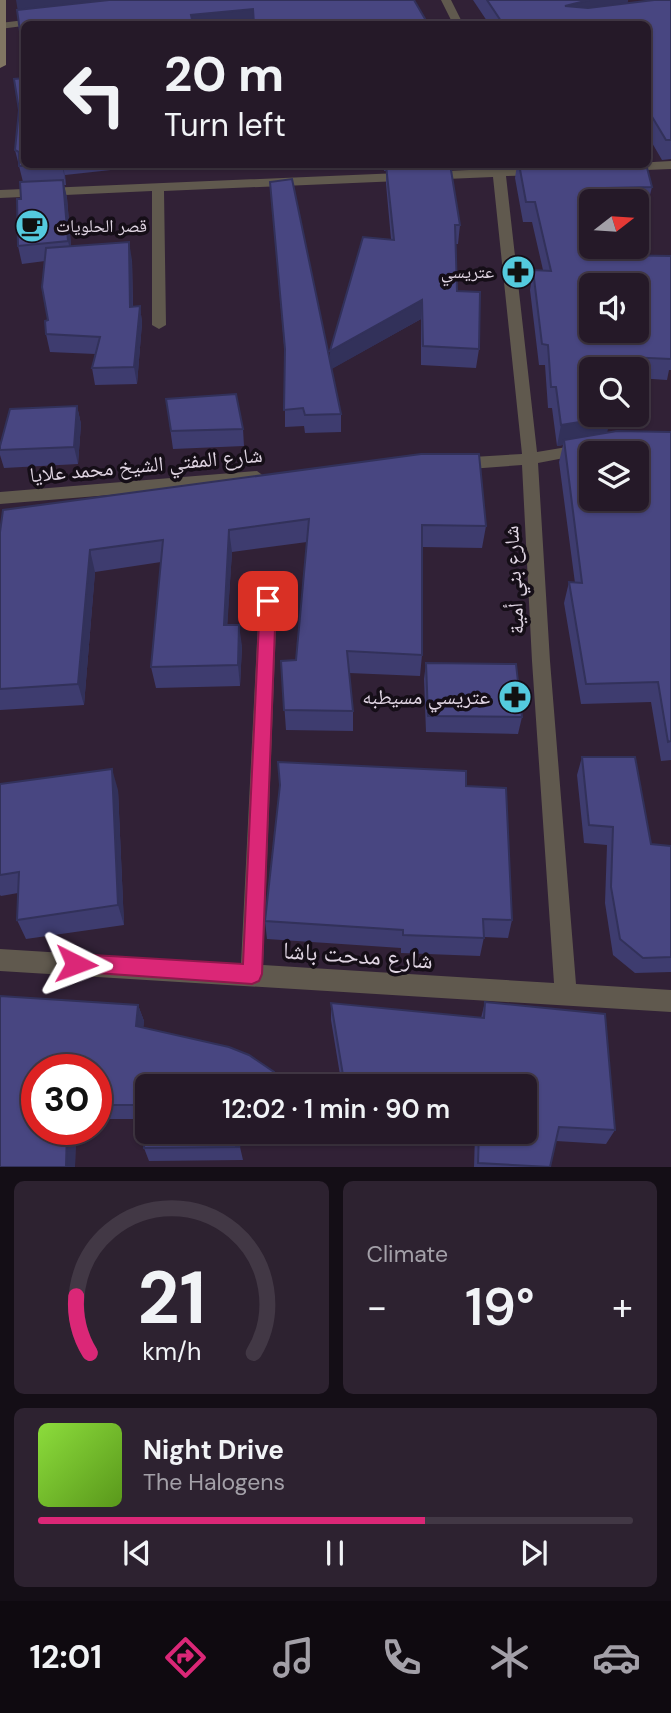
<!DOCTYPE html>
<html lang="en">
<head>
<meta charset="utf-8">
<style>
	:root { --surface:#251928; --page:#2d2230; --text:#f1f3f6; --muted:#a3a0a8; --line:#423845; --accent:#db2777 }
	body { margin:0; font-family:"DM Sans","Noto Naskh Arabic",sans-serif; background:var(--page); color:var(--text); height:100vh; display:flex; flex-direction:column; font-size:26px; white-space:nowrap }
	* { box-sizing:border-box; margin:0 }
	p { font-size:23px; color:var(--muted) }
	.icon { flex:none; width:38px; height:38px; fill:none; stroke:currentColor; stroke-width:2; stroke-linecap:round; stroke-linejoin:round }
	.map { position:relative; height:1167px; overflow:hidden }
	.panel { display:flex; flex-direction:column; gap:14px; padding:14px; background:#140e16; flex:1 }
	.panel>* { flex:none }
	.hud { position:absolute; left:21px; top:21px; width:630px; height:147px; border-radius:10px; box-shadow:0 2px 5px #0004,0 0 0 2px var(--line); background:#251928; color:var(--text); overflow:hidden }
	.needle { width:46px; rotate:73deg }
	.controls { position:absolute; left:579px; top:189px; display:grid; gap:14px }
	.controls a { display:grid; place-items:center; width:70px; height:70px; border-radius:10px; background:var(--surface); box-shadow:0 2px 5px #0004,0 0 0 2px var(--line); font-size:35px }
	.speed { position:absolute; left:21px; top:1054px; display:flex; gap:14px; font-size:35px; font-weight:700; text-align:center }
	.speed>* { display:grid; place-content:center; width:91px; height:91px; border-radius:50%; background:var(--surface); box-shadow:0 2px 5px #0004,0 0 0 2px var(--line); line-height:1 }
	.speed .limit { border:10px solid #d22; background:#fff; color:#111 }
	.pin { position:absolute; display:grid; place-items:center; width:60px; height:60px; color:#fff; margin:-30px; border-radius:14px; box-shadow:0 4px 10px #0006 }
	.me { position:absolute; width:77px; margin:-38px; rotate:93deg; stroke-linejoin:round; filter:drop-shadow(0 0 5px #0008) }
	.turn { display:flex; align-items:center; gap:24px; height:147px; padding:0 28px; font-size:32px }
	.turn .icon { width:91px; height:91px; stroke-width:2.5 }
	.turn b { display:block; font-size:49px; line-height:60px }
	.big { font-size:52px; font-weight:600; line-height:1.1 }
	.panel .tile { flex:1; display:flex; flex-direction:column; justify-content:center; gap:10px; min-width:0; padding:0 24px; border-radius:10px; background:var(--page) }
	.panel .dial { align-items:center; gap:0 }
	.dial svg { height:182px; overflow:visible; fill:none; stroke:var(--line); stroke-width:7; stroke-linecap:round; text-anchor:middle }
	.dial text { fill:var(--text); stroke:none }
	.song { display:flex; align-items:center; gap:21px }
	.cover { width:84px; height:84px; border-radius:10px; background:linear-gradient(135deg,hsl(90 70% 55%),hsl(90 70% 35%)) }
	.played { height:7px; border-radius:4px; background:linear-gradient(90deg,var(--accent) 65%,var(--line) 65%) }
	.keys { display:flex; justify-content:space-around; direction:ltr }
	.heat { display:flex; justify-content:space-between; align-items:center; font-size:38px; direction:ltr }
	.panel .tiles { flex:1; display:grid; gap:14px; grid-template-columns:1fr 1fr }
	.tile:last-child { grid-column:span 2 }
	.trip { position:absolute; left:135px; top:1074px; width:402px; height:70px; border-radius:10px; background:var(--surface); box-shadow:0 2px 5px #0004,0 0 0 2px var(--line); font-weight:600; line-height:70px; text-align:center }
	.menu { display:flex; height:112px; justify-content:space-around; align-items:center; background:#0f0a10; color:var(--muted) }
	.menu .icon { width:49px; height:49px }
	.menu .active { color:var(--accent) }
	.menu b { font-size:32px; color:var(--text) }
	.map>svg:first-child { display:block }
</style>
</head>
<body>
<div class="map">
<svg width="671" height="1167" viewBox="0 0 671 1167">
	<rect width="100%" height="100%" fill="#312136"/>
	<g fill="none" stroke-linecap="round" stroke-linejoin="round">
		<!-- street -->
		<path fill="#60594e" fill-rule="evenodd" d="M441,0H451L463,24H453Z
			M42,18L46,19V23L0,29V23Z
			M671,161V169L622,171L616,167L618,164Z
			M492,164H504L505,169L538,167L544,171L538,175L506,176L537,452L585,444L593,449L585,454L538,463L550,661L576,984L671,990V1012L0,971V949L241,964L259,601L262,596H274L277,601L263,965L554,983L532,661L522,465L456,470L448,464L456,458L522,454L493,177L164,191L166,325L159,329L152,325V191L0,198V190L492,169Z
			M257,471L265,477L257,483L0,504V492Z"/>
		<!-- secondary -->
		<path fill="#807562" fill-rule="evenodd" d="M0,0H6V65L0,68Z"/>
	</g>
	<!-- wall -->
	<path fill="#3e3c6f" d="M473,0H628L627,3L671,0V159L662,160L648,136V24H489Z
		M24,78V164H166L65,175L66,185H64L67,198L71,246L132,260L133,307L140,306L142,323L137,384L95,385L92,368L95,354L50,352L46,334L48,320L45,261L22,264L18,246L23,182L15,150Z
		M384,164H459L455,168H450L460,225L458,244H456L457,291L479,349L476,368L421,365V319L331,369L341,414V432L305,433L304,426L285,427V356L270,182L330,361L391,239L386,184V171H384Z
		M514,164H646L652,187L647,207H637V201H592L610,255L671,257V370H669L667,380L637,378V369H592L607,432H671V760L661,761L651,702L581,704L564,603L569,582L575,583L559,462L563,445L557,446L552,408H548L545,365H539L530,290L533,270H543L532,222H523L515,178L517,165Z
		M166,399L243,429L244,446L173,449Z
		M77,406L81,424L78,464L4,468L0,455V446Z
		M421,454L486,526L482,548L422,547V655L420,676L349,673L353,711V731L286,730L281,661L296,660L307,542L232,552L227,625L242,646L240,686L156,688L151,667L161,562L95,572L84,705L0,710V532Z
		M426,663L522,717L518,734L426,732L424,679Z
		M582,757L651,844L671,846V972L635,973L613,955L605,903L607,845L584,843L577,775Z
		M0,784L118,790L124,925L26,939L17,920L18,893L1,896L0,895Z
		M466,786L512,920L508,938L484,937L480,956L401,953V948L267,939L265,921Z
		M0,996L138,1005L144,1021L143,1028L229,1047L249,1055L274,1072L279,1087H147V1132H230L228,1137H216L240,1147L243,1160L149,1161L144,1148L145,1119H96V1069H37V1129H76L75,1167H0Z
		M485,1002L615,1130L606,1144L556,1141L550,1167H474L475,1135L350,1136L349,1132H525V1087H342L331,1020V1003L481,1018Z"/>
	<!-- shaded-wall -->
	<path fill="#32315a" d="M16,0H173L19,18Z
		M589,0H628L626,9L562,24L565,6Z
		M253,9L254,24H192L191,15Z
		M62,164H63L66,185Z
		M63,180L67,198L72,258L68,241Z
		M129,242L132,260L133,325L130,307Z
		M422,300L421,319L330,370V351Z
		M140,306L142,323L137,384L134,367Z
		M77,406L81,424L78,464L74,447Z
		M611,417L606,437L564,440L563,445L557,446L561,425Z
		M229,530L232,552L226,647L224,625Z
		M90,550L95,572L84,705L78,684Z
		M239,625L242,646L240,686L238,665Z
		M112,769L118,790L124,925L118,905Z
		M138,1005L144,1021L142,1043L136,1026Z
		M67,1129H76L75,1167H66Z"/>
	<!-- building -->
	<path fill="#484681" stroke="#32315a" stroke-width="2" fill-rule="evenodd" d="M109,0H414L428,24H254L253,9L191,15L193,24H24V60L17,10Z
		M487,0H589L565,6L588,8L654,0H671V140H666L648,110V24H503Z
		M24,78V164L62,165L19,166V152L15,150L19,110L14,79Z
		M450,164L460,225H455L457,291L480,292L479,349L423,346L422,300L330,351L363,237L394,240L386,165Z
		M519,164H646L652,187L606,188L607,201H592V247H610V255L671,256V359L604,356L605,369H592V415H610L611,417L561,425L556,387H551L548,345L542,344L533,270L551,271L535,202H526ZM592,285H637V331H592Z
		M292,179L341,414L305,415L303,408L284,410L285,349L270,182Z
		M63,180L68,241L18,246L17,199H21L20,182Z
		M129,242L130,307L140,306L134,367L92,368L100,337L46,334L45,321L48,320L42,287L46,248Z
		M236,394L243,429L171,431L166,399Z
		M77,406L74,447L0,450V446L10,409Z
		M617,431L671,432V741L668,742L658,682L586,684L569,582L582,583L564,440ZM592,453H637V499H592Z
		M421,454H479L486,526L422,525V655L347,651L353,711L284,710L281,661L296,660L309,519L229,530L224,625H239L238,665L151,667L163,540L90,550L78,684L0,689V532L3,510Z
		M426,663L516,664L522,717L428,716Z
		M582,757H635L651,844L671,846V957L643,958L620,939L611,887L613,827L589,825Z
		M278,762L466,771V786L506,788L512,920L483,919L484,938L403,935V930L265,921L280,785Z
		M112,769L118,905L17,920L19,872L0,875V784Z
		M0,996L138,1005L136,1026L229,1047L249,1055L274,1072L279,1087H147V1132H205L240,1147L144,1148L146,1105H96V1069H37V1129H67L66,1167H0Z
		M485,1002L605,1014L615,1130L559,1127L550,1167L478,1163L479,1132H525V1087H345L331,1003L484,1018Z"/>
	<!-- route -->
	<path fill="#db2777" stroke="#8e194d" stroke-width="2" d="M268,595L276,601L262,974L259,981L252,984L68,971L66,964L68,957L76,954L243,964L260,601Z"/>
	<!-- icons -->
	<defs>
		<symbol id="cafe-disc" viewBox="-11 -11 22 22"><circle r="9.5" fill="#54cade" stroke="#150e17"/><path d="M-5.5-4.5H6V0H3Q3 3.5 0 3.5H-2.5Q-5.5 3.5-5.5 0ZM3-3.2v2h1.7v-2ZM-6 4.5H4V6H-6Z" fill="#111"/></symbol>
		<symbol id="pharmacy-disc" viewBox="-11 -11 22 22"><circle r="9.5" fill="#54cade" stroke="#150e17"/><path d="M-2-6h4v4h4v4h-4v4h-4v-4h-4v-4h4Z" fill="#111"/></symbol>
	</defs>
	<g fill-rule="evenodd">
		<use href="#cafe-disc" x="13" y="207" width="38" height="38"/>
		<use href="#pharmacy-disc" x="499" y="253" width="38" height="38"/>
		<use href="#pharmacy-disc" x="496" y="678" width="38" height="38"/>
	</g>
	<g text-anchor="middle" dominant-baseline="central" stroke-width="7" stroke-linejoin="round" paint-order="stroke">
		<!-- far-poi labels -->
		<g font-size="18" fill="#e0d5e3" stroke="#150e17" text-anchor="start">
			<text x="56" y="226">قصر الحلويات</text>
			<text x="494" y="272" text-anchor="end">عتريسي</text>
		</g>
		<!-- street labels -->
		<g font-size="21" fill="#e0d5e3" stroke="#150e17">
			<text transform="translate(146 465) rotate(-5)">شارع المفتي الشيخ محمد علايا</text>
			<text transform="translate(514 580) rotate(-93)">شارع بني أمية</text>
		</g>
		<!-- poi labels -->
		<g font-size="21" fill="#e0d5e3" stroke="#150e17" text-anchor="end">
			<text x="490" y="697">عتريسي مسيطبه</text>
		</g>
		<!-- near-street labels -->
		<g font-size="24" fill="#e0d5e3" stroke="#150e17">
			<text transform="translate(358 955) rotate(4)">شارع مدحت باشا</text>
		</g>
	</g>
</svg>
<div class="controls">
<a><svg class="needle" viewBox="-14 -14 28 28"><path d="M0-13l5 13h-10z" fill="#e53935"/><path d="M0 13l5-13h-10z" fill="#a3a0a8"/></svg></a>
<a><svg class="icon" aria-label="sound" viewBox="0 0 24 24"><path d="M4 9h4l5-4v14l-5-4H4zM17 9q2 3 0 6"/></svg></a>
<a><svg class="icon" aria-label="search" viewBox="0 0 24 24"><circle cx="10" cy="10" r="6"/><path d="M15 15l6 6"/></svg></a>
<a><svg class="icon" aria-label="layers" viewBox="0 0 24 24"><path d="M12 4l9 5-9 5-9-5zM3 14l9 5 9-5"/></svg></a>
</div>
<div class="speed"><div class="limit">30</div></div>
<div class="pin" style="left:268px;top:601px;background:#d93025"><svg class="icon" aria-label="arrive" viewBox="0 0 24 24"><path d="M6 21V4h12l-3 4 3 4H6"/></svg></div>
<svg class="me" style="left:76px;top:964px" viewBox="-20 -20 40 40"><path d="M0-17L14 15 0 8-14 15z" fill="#db2777" stroke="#fff" stroke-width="4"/></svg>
<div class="trip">12:02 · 1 min · 90 m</div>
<div class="hud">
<div class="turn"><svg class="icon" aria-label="left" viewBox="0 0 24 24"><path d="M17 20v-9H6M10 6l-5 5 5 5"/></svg><div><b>20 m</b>Turn left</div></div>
</div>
</div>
<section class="panel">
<div class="tiles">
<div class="tile dial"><svg viewBox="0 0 100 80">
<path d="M14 69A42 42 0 1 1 86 69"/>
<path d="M14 69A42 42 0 0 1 8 44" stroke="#db2777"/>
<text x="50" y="56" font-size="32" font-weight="700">21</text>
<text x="50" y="72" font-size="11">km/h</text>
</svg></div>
<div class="tile"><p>Climate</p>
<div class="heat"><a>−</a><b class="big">19°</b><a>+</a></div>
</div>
<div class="tile">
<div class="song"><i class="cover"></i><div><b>Night Drive</b><p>The Halogens</p></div></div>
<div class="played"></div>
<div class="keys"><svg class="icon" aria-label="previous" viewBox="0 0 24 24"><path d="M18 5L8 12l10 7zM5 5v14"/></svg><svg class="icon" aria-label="pause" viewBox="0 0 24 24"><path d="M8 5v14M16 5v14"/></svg><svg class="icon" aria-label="next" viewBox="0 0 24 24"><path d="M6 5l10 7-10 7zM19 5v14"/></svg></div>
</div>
</div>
</section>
<nav class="menu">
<b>12:01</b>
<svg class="icon active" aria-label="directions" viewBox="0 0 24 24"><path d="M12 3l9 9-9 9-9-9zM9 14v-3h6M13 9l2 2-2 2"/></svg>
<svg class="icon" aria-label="music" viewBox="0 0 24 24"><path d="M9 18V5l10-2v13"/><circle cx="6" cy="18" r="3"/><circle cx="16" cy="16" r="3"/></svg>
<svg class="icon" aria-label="phone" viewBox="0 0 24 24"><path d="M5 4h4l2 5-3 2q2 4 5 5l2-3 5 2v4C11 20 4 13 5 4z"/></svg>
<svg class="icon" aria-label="climate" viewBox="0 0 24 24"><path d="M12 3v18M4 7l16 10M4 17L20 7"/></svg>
<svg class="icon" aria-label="car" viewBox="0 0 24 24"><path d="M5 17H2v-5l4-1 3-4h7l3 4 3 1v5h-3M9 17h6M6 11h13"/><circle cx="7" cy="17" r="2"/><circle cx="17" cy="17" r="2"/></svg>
</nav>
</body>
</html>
